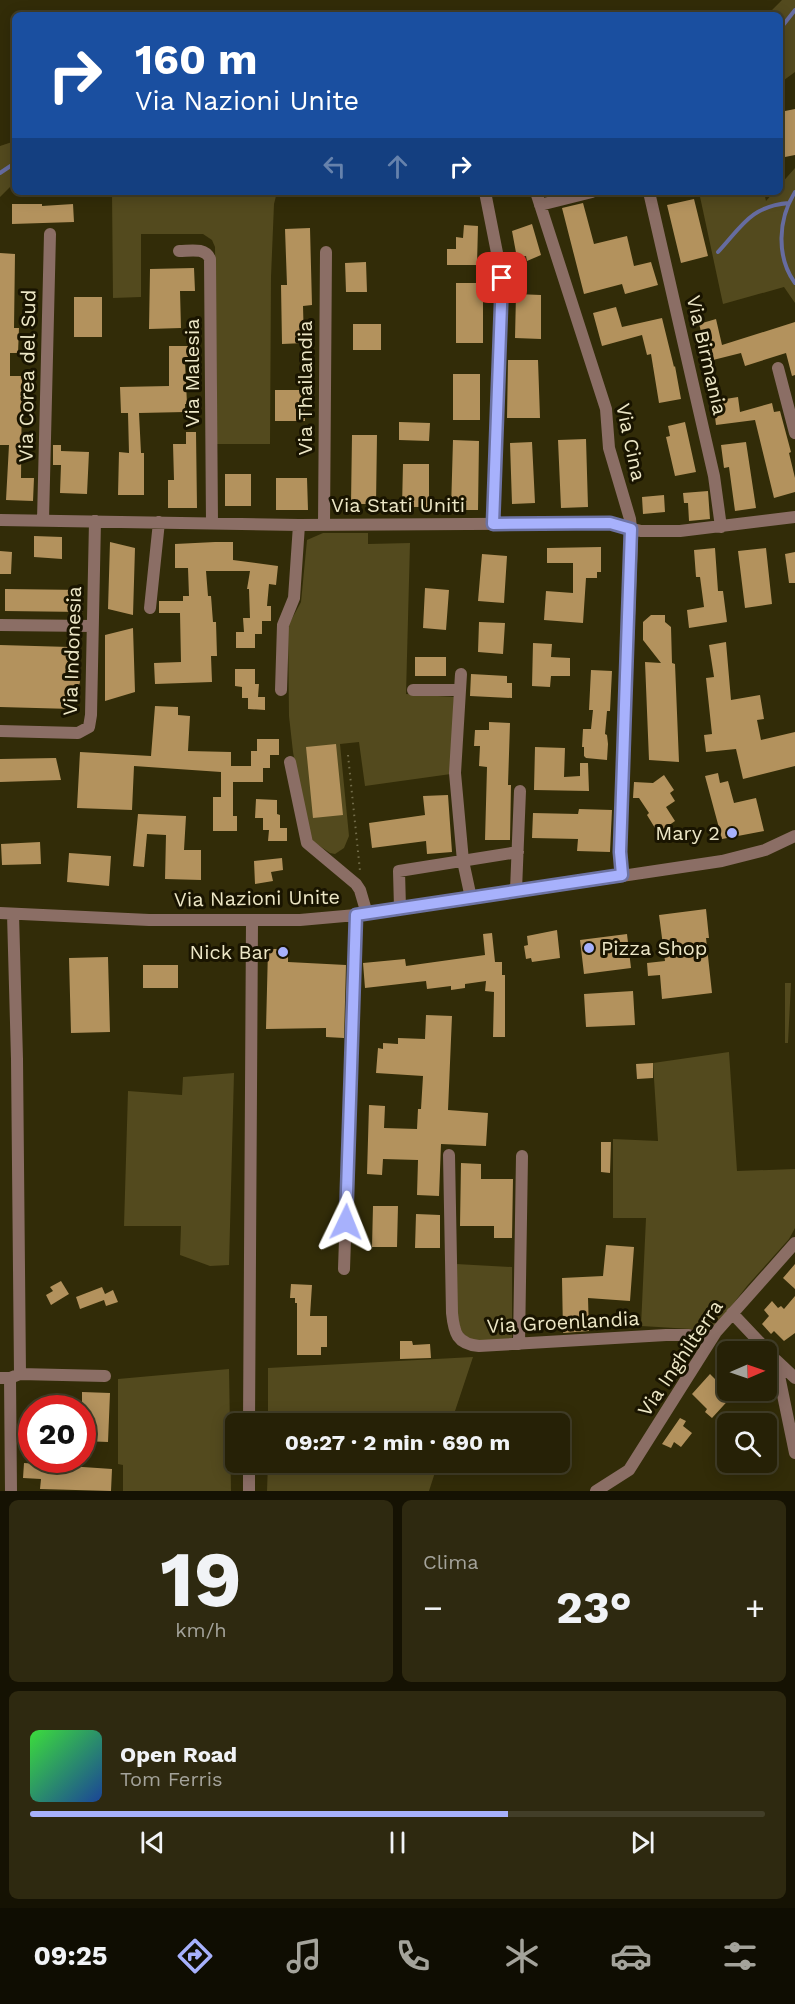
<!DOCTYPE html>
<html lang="it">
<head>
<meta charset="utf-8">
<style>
	:root { --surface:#262106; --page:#2e2910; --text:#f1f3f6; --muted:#a4a39b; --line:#423e28; --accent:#a7b1fc }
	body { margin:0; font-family:"Work Sans",sans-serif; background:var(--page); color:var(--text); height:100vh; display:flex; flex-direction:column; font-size:22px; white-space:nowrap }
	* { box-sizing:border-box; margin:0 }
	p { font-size:20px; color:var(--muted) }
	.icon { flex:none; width:33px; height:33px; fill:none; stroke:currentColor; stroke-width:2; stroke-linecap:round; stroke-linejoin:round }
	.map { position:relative; height:1491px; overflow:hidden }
	.panel { display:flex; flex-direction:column; gap:9px; padding:9px; background:#151203; flex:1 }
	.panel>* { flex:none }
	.hud { position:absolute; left:12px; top:12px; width:771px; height:183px; border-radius:9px; box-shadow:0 3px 15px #0003,0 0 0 2px var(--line); background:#1a4fa0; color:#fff; overflow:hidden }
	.needle { width:39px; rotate:88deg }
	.buttons { position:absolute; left:717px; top:1341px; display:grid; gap:12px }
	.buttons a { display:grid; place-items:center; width:60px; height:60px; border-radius:9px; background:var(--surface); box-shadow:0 3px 15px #0003,0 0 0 2px var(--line); font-size:30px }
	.speed { position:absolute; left:18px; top:1395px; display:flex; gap:12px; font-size:30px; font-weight:700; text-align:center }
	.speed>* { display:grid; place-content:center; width:78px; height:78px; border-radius:50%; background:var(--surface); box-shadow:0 3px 15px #0003,0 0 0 2px var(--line); line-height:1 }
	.speed .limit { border:9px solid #d22; background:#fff; color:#111 }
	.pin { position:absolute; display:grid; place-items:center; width:51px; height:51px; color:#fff; margin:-26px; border-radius:12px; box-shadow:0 3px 9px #0006 }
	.me { position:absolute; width:66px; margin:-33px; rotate:2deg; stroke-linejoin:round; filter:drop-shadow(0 0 4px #0008) }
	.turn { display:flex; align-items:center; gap:21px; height:126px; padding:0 24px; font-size:27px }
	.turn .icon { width:78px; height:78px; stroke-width:2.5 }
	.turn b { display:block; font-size:42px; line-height:51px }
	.lanes { display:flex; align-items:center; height:57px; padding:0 24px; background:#0003; justify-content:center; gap:30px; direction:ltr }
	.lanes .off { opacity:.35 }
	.big { font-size:45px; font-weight:700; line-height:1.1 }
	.panel .tile { flex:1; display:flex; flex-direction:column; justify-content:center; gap:9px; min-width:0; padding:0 21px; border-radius:9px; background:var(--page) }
	.panel .dial { align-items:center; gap:0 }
	.dial b { font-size:78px; line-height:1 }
	.song { display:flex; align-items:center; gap:18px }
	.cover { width:72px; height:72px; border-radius:9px; background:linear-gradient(135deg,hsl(120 70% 55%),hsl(220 70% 35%)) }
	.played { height:6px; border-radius:3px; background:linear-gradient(90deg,var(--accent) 65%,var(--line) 65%) }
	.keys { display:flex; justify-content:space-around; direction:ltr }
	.heat { display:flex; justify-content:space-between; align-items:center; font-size:33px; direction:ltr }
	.panel .tiles { flex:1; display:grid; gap:9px; grid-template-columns:1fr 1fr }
	.tile:last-child { grid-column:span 2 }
	.trip { position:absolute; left:225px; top:1413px; width:345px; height:60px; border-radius:9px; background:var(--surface); box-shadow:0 3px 15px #0003,0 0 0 2px var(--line); font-weight:700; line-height:60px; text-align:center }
	.menu { display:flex; height:96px; justify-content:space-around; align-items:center; background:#0f0d02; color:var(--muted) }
	.menu .icon { width:42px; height:42px }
	.menu .active { color:var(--accent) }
	.menu b { font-size:27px; color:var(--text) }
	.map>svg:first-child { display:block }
</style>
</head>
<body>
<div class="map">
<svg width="795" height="1491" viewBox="0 0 795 1491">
	<rect width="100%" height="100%" fill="#322c08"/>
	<!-- green -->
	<path fill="#534a1e" d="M782,0H795V72L780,83V15H767Z
		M15,141V182L0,197V146Z
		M795,168V303L784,287L723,304L699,192H764L766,201L774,192H780V185Z
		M112,192H277L274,204L271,277L270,444H217L215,247L212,240L203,234H141V297L113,298Z
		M323,533H368V544L410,543L406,694L454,697L451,774L365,786L359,742L340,744L349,836L344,848L335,854L330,853L308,838L293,752L289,716L288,626L301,602L307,540Z
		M785,983H791L788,1043H785Z
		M729,1052L737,1171L795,1169V1228L789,1239L747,1286L715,1327L708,1330L641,1326L646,1218H613V1139L658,1141L653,1063Z
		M234,1073L229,1265L210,1266L180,1255L181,1226H124L128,1091L182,1095L183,1077Z
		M456,1264L512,1267V1340C500,1340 480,1345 470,1339C451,1330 456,1282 456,1264Z
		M473,1357L451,1423H268V1368Z
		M229,1369L231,1491H123V1465L118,1464V1379Z
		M268,1463V1462L438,1463L429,1491H267Z"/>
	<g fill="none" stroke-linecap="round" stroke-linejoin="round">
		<!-- stream -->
		<path stroke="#666ca0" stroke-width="4" d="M780,29L795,10
			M0,173L15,163
			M795,192C778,219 776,257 795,283
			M718,252C742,226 751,206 789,203"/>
	</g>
	<!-- building -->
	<path fill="#b3925d" d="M795,109V155L780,158V112Z
		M694,199L708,256L681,263L667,205Z
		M583,203L594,244L627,236L634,266L651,262L658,285L625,294L622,284L584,294L562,208Z
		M12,204H42V206L73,204L74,222L12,224Z
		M532,224L541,255L527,261L526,256L517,258L512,231Z
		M464,225L478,226L477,265H447V249H456V237L463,238Z
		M310,228L312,305L303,306L304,343L282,344L281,285H287L285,229Z
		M0,253L15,254L14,328H19L18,353H10V376H22L21,478H34L33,501L6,500L9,445H0Z
		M366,262L367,292H346L345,263Z
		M194,268L195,291H180L181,328L149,329L150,269Z
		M456,283H483V343H456Z
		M516,294L541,295V339L515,338Z
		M74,297H102V337H74Z
		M616,307L622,327L662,318L674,367L675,366L681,399L659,403L651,354L647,355L642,335L602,346L593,313Z
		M716,319L722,345L795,322V375L792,376L786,353L745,366L741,353L709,361L699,324Z
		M353,324H381V350H353Z
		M169,346H193V362H185L187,404H185V412L139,413L141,453H144V495H118L119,452L129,453L128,413H121L120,387L169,386Z
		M508,360H538L540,418H507Z
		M453,374H480V420H453Z
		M275,390H305V421H275Z
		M738,397L740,412L772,403L774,412L780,411L791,452L789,453L795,478V492L774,498L755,420L716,425L713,401Z
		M399,422L430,423L429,441L399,440Z
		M685,422L696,472L675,476L666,437L670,436L668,426Z
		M186,432H196L197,508H168V480H174L173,444H186Z
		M352,435H377L376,504H351Z
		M586,439L588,507L561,508L558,440Z
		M453,440L479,441L478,510H451Z
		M532,442L535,503L512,504L510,443Z
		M746,442L756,508L735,511L729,467L724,468L721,445Z
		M53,445H61V451L89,452L87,494L60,493L61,465H53Z
		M403,464H429V507H402Z
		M225,474H251V506H225Z
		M276,478H307L308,510H276Z
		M708,491L710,519L689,521L688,503H684L683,493Z
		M664,495L665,512L643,514L642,497Z
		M34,536L62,537V559L34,557Z
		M110,542L135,548L133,615L108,609Z
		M215,542H233V560L278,566L276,585L269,584L267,606H271V621H262V634H255V648H236V632H244L243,618H250L249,589H247L250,571H206L208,596H211L213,622H216L217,656H211L212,682L155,684L154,663L181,662L180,613H159V601H183V596H189L188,568H175V544Z
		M601,547V572H597V578H586L583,623L544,620L546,591L573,593V563H547V548Z
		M715,548L718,591H723L727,622L689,628L687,610L704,607L700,577H696L694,550Z
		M766,548L772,604L745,608L738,551Z
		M0,551L12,552L11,574H0Z
		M795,552V583H789L785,554Z
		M482,554L507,556L504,603L478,601Z
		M425,588L449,590L446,630L423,628Z
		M5,589L83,590V612L5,611Z
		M651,615H665V622L671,627L672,663L675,664L679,762L649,760L645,662L661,663L643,640V622Z
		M479,622L505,623L503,654L478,652Z
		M133,628L135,692L105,701V635Z
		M726,642L731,700L760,695L764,719L757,720L761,740L795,732V766L743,779L736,749L706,752L704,735L712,734L706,678L714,677L709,645Z
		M533,643L552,644L551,657L570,658V676H551L550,687L532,686Z
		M0,645L70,647L80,682L72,709L0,707Z
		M415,657H446V676H415Z
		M235,669H255V684H259L258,697H265V710L248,709V698H242V687L235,686Z
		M591,670L612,671L610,711H607L605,734L607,735L608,744L607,760L586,758L584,756V747H582L583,729H591L593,710H589Z
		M471,674L507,676V683H512V698L470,696Z
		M155,706L178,707V715L190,716L188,751L231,752V766H251V751H257V739H279V755H270V768H263V782H233V816H237V831H213V797H221V772L134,766L132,810L77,808L80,752L151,756Z
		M489,722L510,723L508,785H511L510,840H485L487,767L479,766L480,746H474L475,730H489Z
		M336,744L343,815L313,818L306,747Z
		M535,747L565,748L564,777L580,776V763H588L589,791L534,790Z
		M56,758L61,780L0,782V759Z
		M718,773L720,783L728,781L734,803L756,798L764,831L722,839L705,776Z
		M664,775L674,790L670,793L675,801L666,807L675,821L658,833L647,815L649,813L639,798H633L634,782L653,783Z
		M448,795L452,852L427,854L426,841L372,848L369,823L425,815L423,796Z
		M256,799L277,800V814L280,815V828H287V841H268L269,830H263V818H255Z
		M579,809L612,810L610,852L577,851L578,839L532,838L533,813L578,814Z
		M138,814L186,816L184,850H201V880L165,879L166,835L147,834L144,867L133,866Z
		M40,842L41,864L2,865L1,844Z
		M69,853L111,856L109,886L67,882Z
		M282,858L283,870L271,872L273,881L255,884L254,861Z
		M706,909L709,938H706L712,993L662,999L660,975L648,976L647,963L665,961L659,915Z
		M557,930L560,958L532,962L531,958L526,959L524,946L528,945L527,936Z
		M492,933L495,962H502V975H505V1037H493L494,992L485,991L486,981L465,984V988L451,990V986L427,989L426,981L365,988L363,963L405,959L406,966L485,955L483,934Z
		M627,934L631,968L584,974L580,940Z
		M268,949H288V962L346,965L344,1038L326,1037V1028L266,1029Z
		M108,957L110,1032L71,1033L69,958Z
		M143,965H178V988H143Z
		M633,991L635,1025L586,1027L584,994Z
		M426,1015L452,1016L448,1110L488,1113L486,1146L441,1144L439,1196L417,1195L418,1160L383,1159L382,1175L367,1174L369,1105L385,1106L384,1128L417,1129L418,1109H421L423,1076L376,1073L378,1048L383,1049V1043L398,1044V1038L425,1039Z
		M653,1063V1078L637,1079L636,1064Z
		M601,1142H611L610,1173L601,1172Z
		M461,1163L481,1164V1179H513L512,1238H494V1226H460Z
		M373,1206H398L397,1247H372Z
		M416,1214L440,1215V1248H415Z
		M606,1245L634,1247L630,1301L588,1298L589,1331L563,1333L562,1278L603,1276Z
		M795,1264V1289L783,1278Z
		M61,1281L69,1294L51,1305L46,1295L53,1291L50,1287Z
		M291,1284L312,1285L310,1316H327V1347H321V1355H297V1303H295V1298H290Z
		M102,1287L105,1294L113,1290L118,1302L106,1306L104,1300L80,1309L76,1297Z
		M795,1296V1333L784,1341L774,1331L771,1334L762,1324L769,1316L764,1310L772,1301L778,1308L781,1306L784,1309Z
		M735,1340L745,1352H728V1390L734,1394L712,1418L705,1412L707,1409L692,1394L710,1374L716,1380L723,1347L727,1348Z
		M400,1341H412L413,1345L430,1344L431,1358L400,1359Z
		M82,1392L110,1393L108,1442L82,1441Z
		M680,1418L686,1421L683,1426L692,1433L681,1447L674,1442L671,1448L662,1444Z
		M24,1463L112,1469L111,1491L40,1489L41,1479L23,1478Z"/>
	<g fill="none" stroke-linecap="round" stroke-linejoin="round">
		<!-- path -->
		<path stroke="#736d4a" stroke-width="2" stroke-dasharray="1.5 4.5" stroke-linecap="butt" d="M348,755L360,871"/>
		<!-- minor -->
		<path stroke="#8b6e65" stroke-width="12" d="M485,192L502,278L493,524
			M536,192L606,409L609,448L630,519L632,538L620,852L622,875
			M649,192L714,476L721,527
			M540,205L592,192
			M179,251C190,251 205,247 210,259L212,523
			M778,368L795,433
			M0,520L299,525L610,523L641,531H680L795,517
			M43,520L50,234
			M324,525L326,252
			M150,608L159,522
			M0,625L92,626
			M461,674L455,773L463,861L471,898
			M281,690L283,625L294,598L299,525
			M413,690H459
			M0,731L78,733L89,727L91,715L95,521
			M290,762L307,843L356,884L360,890L367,914
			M516,890L520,791
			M400,908L399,871L518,852
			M0,913L149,920H300L367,914L722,861L765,850L795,836
			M13,914L17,1059L20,1374
			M449,1155L452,1313C454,1333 457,1344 479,1346L666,1335H689L711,1340
			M344,1269L356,915
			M732,1313L766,1349L777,1366L795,1453
			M519,1344L522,1156
			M776,1360L795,1378
			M0,1378H10L20,1374L105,1376
			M10,1378L11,1491
			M249,1424L252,921
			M249,1491V1462
			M596,1491L629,1470L716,1332L795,1243"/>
	</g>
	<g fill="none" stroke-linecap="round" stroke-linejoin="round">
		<defs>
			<path id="route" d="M346,1222L356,915L622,875L620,852L631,529L610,523L493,524L502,278"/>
		</defs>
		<!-- route casing -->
		<use href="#route" stroke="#6d73a4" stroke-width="15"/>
		<!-- route -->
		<use href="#route" stroke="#a7b1fc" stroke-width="10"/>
	</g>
	<!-- markers -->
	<g fill="#a7b1fc" stroke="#191400" stroke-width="2">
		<circle cx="732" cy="833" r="6"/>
		<circle cx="589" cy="948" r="6"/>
		<circle cx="283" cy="952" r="6"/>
	</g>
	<g text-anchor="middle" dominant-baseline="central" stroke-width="6" stroke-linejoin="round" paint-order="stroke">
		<!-- street labels -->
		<g font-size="20" fill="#ede7c6" stroke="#191400">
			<text transform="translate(707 355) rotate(77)">Via Birmania</text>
			<text transform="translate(192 373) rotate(-90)">Via Malesia</text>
			<text transform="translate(27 376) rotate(-89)">Via Corea del Sud</text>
			<text transform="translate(305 388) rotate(-90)">Via Thailandia</text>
			<text transform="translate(631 442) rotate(78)">Via Cina</text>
			<text x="398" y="505">Via Stati Uniti</text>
			<text transform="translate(72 651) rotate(-88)">Via Indonesia</text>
			<text transform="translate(257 898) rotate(-1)">Via Nazioni Unite</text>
			<text transform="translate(563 1322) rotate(-3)">Via Groenlandia</text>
			<text transform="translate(680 1358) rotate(-56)">Via Inghilterra</text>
		</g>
		<!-- poi labels -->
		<g font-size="20" fill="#ede7c6" stroke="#191400" text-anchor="end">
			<text x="720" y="833">Mary 2</text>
			<text x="601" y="948" text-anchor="start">Pizza Shop</text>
			<text x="271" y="952">Nick Bar</text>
		</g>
	</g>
</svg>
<div class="buttons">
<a><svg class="needle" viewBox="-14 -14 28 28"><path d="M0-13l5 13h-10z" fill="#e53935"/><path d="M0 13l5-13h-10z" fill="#a4a39b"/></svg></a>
<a><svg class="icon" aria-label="search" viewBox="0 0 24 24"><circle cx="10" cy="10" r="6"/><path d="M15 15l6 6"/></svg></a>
</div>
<div class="speed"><div class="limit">20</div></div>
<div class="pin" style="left:502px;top:278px;background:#d93025"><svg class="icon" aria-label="arrive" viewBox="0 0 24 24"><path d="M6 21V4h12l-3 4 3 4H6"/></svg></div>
<svg class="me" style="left:346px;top:1222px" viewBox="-20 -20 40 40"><path d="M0-17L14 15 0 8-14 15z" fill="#a7b1fc" stroke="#fff" stroke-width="4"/></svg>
<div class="trip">09:27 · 2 min · 690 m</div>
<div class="hud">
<div class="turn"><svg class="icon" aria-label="right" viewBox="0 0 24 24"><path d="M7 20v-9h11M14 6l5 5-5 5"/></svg><div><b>160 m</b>Via Nazioni Unite</div></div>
<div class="lanes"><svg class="icon off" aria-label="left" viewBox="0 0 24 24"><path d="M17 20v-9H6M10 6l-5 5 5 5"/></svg><svg class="icon off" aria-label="ahead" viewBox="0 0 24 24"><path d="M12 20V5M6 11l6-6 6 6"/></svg><svg class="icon" aria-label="right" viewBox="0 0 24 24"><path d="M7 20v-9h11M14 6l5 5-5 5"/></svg></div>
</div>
</div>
<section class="panel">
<div class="tiles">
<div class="tile dial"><b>19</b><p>km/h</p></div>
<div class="tile"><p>Clima</p>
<div class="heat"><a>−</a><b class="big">23°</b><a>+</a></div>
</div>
<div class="tile">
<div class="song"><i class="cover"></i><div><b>Open Road</b><p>Tom Ferris</p></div></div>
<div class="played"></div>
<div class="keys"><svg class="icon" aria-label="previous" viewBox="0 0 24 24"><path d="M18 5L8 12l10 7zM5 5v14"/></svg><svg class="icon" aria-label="pause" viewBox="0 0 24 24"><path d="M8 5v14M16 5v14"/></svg><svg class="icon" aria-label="next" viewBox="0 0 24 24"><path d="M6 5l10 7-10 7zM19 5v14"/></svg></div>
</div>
</div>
</section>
<nav class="menu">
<b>09:25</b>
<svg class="icon active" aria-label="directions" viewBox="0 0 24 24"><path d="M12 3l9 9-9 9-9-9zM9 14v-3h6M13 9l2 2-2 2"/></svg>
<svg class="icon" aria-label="music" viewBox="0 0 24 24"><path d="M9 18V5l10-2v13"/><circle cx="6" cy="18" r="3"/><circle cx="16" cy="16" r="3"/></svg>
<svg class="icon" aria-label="phone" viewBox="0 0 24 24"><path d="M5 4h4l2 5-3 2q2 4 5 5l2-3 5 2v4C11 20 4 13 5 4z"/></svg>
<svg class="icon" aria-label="climate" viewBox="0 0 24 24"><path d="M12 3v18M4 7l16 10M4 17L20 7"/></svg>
<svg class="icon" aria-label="car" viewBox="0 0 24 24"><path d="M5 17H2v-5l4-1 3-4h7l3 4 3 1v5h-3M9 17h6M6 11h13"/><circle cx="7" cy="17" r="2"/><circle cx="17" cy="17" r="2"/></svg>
<svg class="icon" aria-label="filters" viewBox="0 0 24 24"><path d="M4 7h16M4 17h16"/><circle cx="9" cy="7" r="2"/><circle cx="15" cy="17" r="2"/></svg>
</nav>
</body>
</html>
